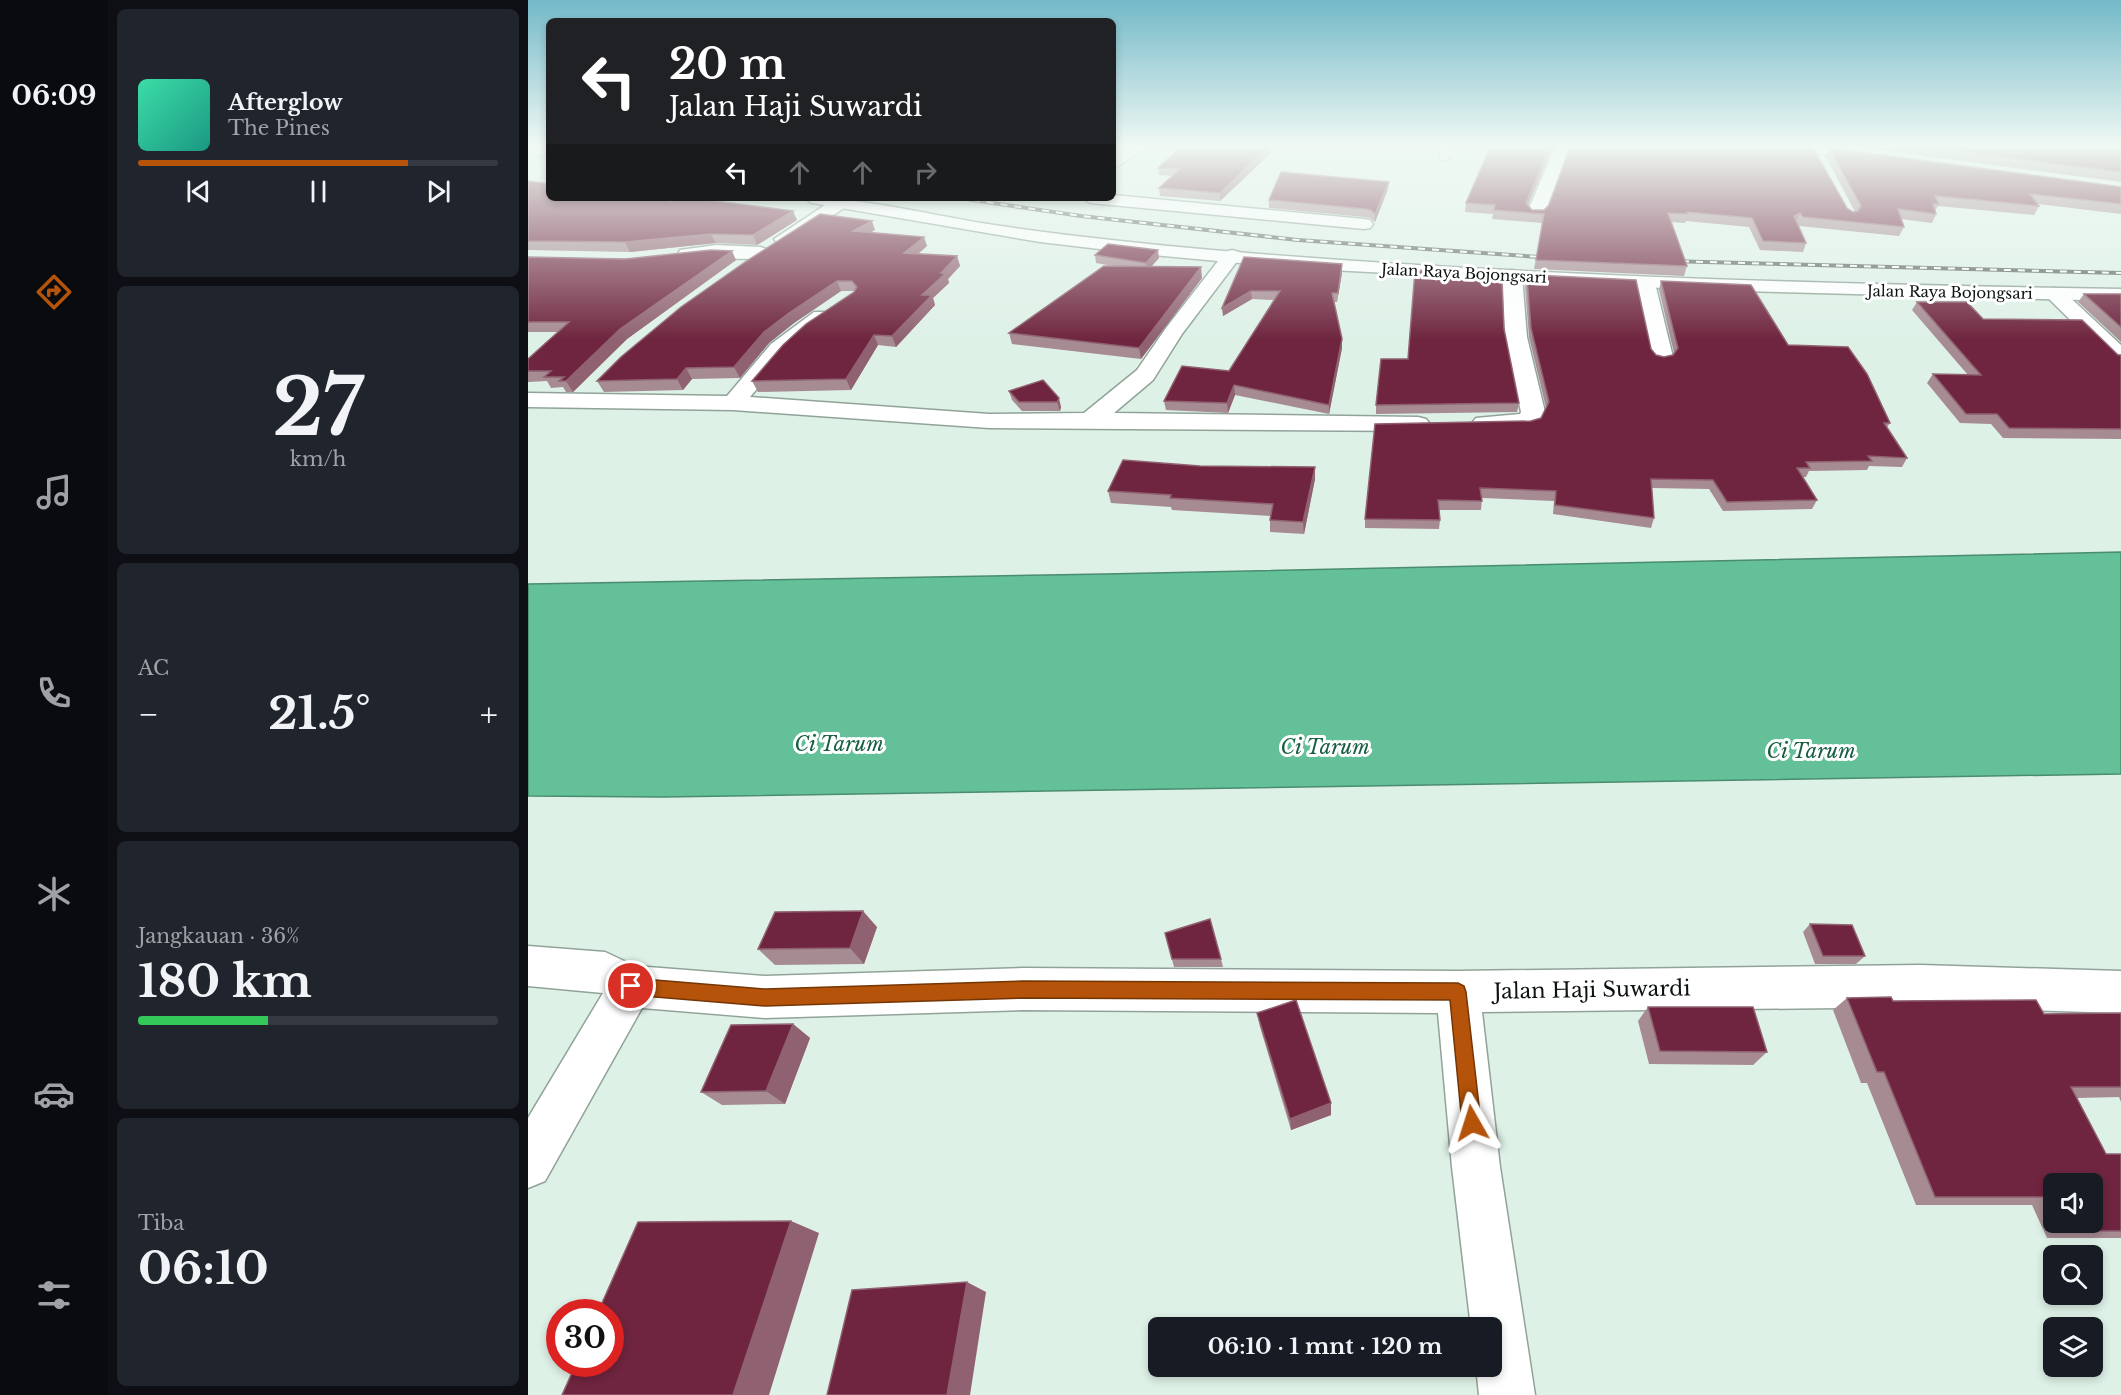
<!DOCTYPE html>
<html lang="id">
<head>
<meta charset="utf-8">
<style>
	:root { --surface:#171b24; --page:#20242c; --text:#f1f3f6; --muted:#9ea1a6; --line:#363941; --accent:#b45309 }
	body { margin:0; font-family:"Libre Baskerville",serif; background:var(--page); color:var(--text); height:100vh; display:flex; flex-direction:column; font-size:22px; white-space:nowrap }
	* { box-sizing:border-box; margin:0 }
	p { font-size:20px; color:var(--muted) }
	.icon { flex:none; width:33px; height:33px; fill:none; stroke:currentColor; stroke-width:2; stroke-linecap:round; stroke-linejoin:round }
	.map { position:relative; flex:1; overflow:hidden }
	.side { display:flex; flex-direction:column; gap:9px; padding:9px; background:#0d0f14; width:420px }
	.side>* { flex:none }
	.top-card { position:absolute; left:18px; top:18px; width:570px; height:183px; border-radius:9px; box-shadow:0 3px 9px #0003; background:#202124; color:#fff; overflow:hidden }
	.controls { position:absolute; left:1515px; top:1173px; display:grid; gap:12px }
	.controls a { display:grid; place-items:center; width:60px; height:60px; border-radius:9px; background:var(--surface); box-shadow:0 3px 9px #0003; font-size:30px }
	.speed { position:absolute; left:18px; top:1299px; display:flex; gap:12px; font-size:30px; font-weight:700; text-align:center }
	.speed>* { display:grid; place-content:center; width:78px; height:78px; border-radius:50%; background:var(--surface); box-shadow:0 3px 9px #0003; line-height:1 }
	.speed .limit { border:9px solid #d22; background:#fff; color:#111 }
	.pin { position:absolute; display:grid; place-items:center; width:51px; height:51px; color:#fff; margin:-26px; border:3px solid #fff; border-radius:50%; box-shadow:0 2px 6px #0007 }
	.me { position:absolute; width:66px; margin:-33px; rotate:354deg; stroke-linejoin:round; filter:drop-shadow(0 0 4px #0008) }
	.turn { display:flex; align-items:center; gap:21px; height:126px; padding:0 24px; font-size:27px }
	.turn .icon { width:78px; height:78px; stroke-width:2.5 }
	.turn b { display:block; font-size:42px; line-height:51px }
	.lanes { display:flex; align-items:center; height:57px; padding:0 24px; background:#0003; justify-content:center; gap:30px; direction:ltr }
	.lanes .off { opacity:.35 }
	.big { font-size:45px; font-weight:700; line-height:1.1 }
	.side .widget { flex:1; display:flex; flex-direction:column; justify-content:center; gap:9px; min-width:0; padding:0 21px; border-radius:9px; background:var(--page) }
	.side .dial { align-items:center; gap:0 }
	.dial b { font-size:78px; line-height:1 }
	.song { display:flex; align-items:center; gap:18px }
	.cover { width:72px; height:72px; border-radius:9px; background:linear-gradient(135deg,hsl(160 70% 55%),hsl(170 70% 35%)) }
	.played { height:6px; border-radius:3px; background:linear-gradient(90deg,var(--accent) 75%,var(--line) 75%) }
	.keys { display:flex; justify-content:space-around; direction:ltr }
	.heat { display:flex; justify-content:space-between; align-items:center; font-size:33px; direction:ltr }
	.charge { height:9px; border-radius:4px; background:linear-gradient(90deg,#34c759 36%,var(--line) 0) }
	.trip { position:absolute; left:620px; top:1317px; width:354px; height:60px; border-radius:9px; background:var(--surface); box-shadow:0 3px 9px #0003; font-weight:700; line-height:60px; text-align:center }
	main { display:flex; flex:1; min-height:0 }
	.tabs { display:flex; flex-direction:column; width:108px; justify-content:space-around; align-items:center; background:#090b0e; color:var(--muted) }
	.tabs .icon { width:42px; height:42px }
	.tabs .selected { color:var(--accent) }
	.tabs b { font-size:27px; color:var(--text) }
	.map>svg:first-child { display:block }
</style>
</head>
<body>
<main>
<nav class="tabs">
<b>06:09</b>
<svg class="icon selected" aria-label="directions" viewBox="0 0 24 24"><path d="M12 3l9 9-9 9-9-9zM9 14v-3h6M13 9l2 2-2 2"/></svg>
<svg class="icon" aria-label="music" viewBox="0 0 24 24"><path d="M9 18V5l10-2v13"/><circle cx="6" cy="18" r="3"/><circle cx="16" cy="16" r="3"/></svg>
<svg class="icon" aria-label="phone" viewBox="0 0 24 24"><path d="M5 4h4l2 5-3 2q2 4 5 5l2-3 5 2v4C11 20 4 13 5 4z"/></svg>
<svg class="icon" aria-label="climate" viewBox="0 0 24 24"><path d="M12 3v18M4 7l16 10M4 17L20 7"/></svg>
<svg class="icon" aria-label="car" viewBox="0 0 24 24"><path d="M5 17H2v-5l4-1 3-4h7l3 4 3 1v5h-3M9 17h6M6 11h13"/><circle cx="7" cy="17" r="2"/><circle cx="17" cy="17" r="2"/></svg>
<svg class="icon" aria-label="filters" viewBox="0 0 24 24"><path d="M4 7h16M4 17h16"/><circle cx="9" cy="7" r="2"/><circle cx="15" cy="17" r="2"/></svg>
</nav>
<section class="side">
<div class="widget">
<div class="song"><i class="cover"></i><div><b>Afterglow</b><p>The Pines</p></div></div>
<div class="played"></div>
<div class="keys"><svg class="icon" aria-label="previous" viewBox="0 0 24 24"><path d="M18 5L8 12l10 7zM5 5v14"/></svg><svg class="icon" aria-label="pause" viewBox="0 0 24 24"><path d="M8 5v14M16 5v14"/></svg><svg class="icon" aria-label="next" viewBox="0 0 24 24"><path d="M6 5l10 7-10 7zM19 5v14"/></svg></div>
</div>
<div class="widget dial"><b>27</b><p>km/h</p></div>
<div class="widget"><p>AC</p>
<div class="heat"><a>−</a><b class="big">21.5°</b><a>+</a></div>
</div>
<div class="widget"><p>Jangkauan · 36%</p><b class="big">180 km</b><div class="charge"></div></div>
<div class="widget"><p>Tiba</p><b class="big">06:10</b></div>
</section>
<div class="map">
<svg width="1593" height="1395" viewBox="0 0 1593 1395">
	<rect width="100%" height="100%" fill="#def1e7"/>
	<!-- water -->
	<path fill="#64c098" stroke="#4a8c6f" stroke-width="1.5" d="M1593,552V774L135,797L0,796V584L577,574Z"/>
	<g fill="none" stroke-linecap="round" stroke-linejoin="round">
		<defs>
			<path id="service" d="M914,145H924L921,158L916,161L911,158Z"/>
			<path id="minor" d="M605,145H623L585,169V157Z
				M1028,145H1042L1017,213L1014,217H1002L999,213Z
				M585,195L836,219L842,220L845,224L842,228L836,229L562,203L554,198H585Z
				M312,198L320,203L318,207L261,243H249L246,239L306,199Z
				M188,245L232,247L239,249L241,253L239,257L232,259L152,258L150,254L152,250Z
				M704,250L711,252L713,256L654,334L625,380L586,413L890,417L898,419L902,424L898,429L890,431L461,428L205,410L0,407V393L199,396L243,344L286,312H300L303,316L300,320L259,354L222,397L461,414L556,413L609,370L638,328L697,252Z
				M984,270L991,272L994,276L999,337L1017,412L1009,426L956,430L948,428L944,423L948,418L992,414L993,412L977,337L974,276L977,272Z
				M1117,277L1124,279L1127,283L1145,357L1142,362L1134,364L1126,362L1123,357L1107,283L1110,279Z
				M1527,288L1534,290L1593,345V364L1585,362L1520,298L1517,294L1520,290Z
				M0,946L77,952L107,966L237,976L495,968L930,971L1393,965L1593,971V1013L1393,1007L954,1012L972,1167L1007,1395H951L948,1366H963V1328H943L924,1167L910,1013L495,1010L237,1018L114,1008L17,1181L0,1188V1118L75,993L0,986Z"/>
			<path id="tertiary" d="M0,145L21,148V158L0,152Z
				M276,198C335,198 394,213 453,223C529,235 607,243 684,250C986,276 1290,284 1593,289V301L1172,290L767,268L614,254L512,242L284,203Z"/>
			<path id="secondary" d="M1251,145C1268,145 1332,144 1343,155L1335,160L1258,149Z"/>
			<path id="trunk" d="M1285,145C1297,145 1312,143 1322,152L1314,157L1287,148Z"/>
		</defs>
		<!-- service casing -->
		<use href="#service" stroke="#91a399" stroke-width="3"/>
		<!-- minor casing -->
		<use href="#minor" stroke="#91a399" stroke-width="3"/>
		<!-- tertiary casing -->
		<use href="#tertiary" stroke="#91a399" stroke-width="3"/>
		<!-- secondary casing -->
		<use href="#secondary" stroke="#91a399" stroke-width="3"/>
		<!-- trunk casing -->
		<use href="#trunk" stroke="#91a399" stroke-width="3"/>
		<!-- service -->
		<use href="#service" fill="#fff" fill-rule="evenodd"/>
		<!-- minor -->
		<use href="#minor" fill="#fff" fill-rule="evenodd"/>
		<!-- tertiary -->
		<use href="#tertiary" fill="#fff" fill-rule="evenodd"/>
		<!-- secondary -->
		<use href="#secondary" fill="#fff" fill-rule="evenodd"/>
		<!-- trunk -->
		<use href="#trunk" fill="#fff" fill-rule="evenodd"/>
		<defs>
			<path id="rail" d="M431,198L553,216L770,240L1026,258
				M1140,261L1593,273"/>
		</defs>
		<!-- rail casing -->
		<use href="#rail" stroke="#5e6963" stroke-width="4"/>
		<!-- rail -->
		<use href="#rail" stroke="#fff" stroke-width="2" stroke-dasharray="7" stroke-linecap="butt"/>
	</g>
	<!-- wall -->
	<path fill="#a68b93" fill-rule="evenodd" d="M963,145H1026L1000,205L1004,210L1319,208L1325,212H1327L1298,157L1301,148L1593,187V214L1510,204L1511,206L1506,215L1410,206L1407,211L1408,214L1404,223L1373,219L1376,227L1371,236L1271,226L1270,224L1278,243L1275,252L1232,250L1221,227L1158,221L1157,223L1143,222L1159,266L1156,276L1006,269L1015,223L964,219L965,214L937,212L938,203Z
		M1313,145H1587L1593,146V182Z
		M743,153L692,201L632,196L631,188L644,176L631,175L630,168Z
		M0,181L269,220L229,245L188,243L102,252L0,250Z
		M860,189L847,222L842,218L836,217L741,208V200Z
		M347,230L344,232L399,246L390,254L429,256L432,266L420,279L421,283L405,298L407,305L368,347L350,345L323,390L230,392L224,381L327,291H313L266,323L241,343L212,378L164,379L155,390L76,392L69,381Z
		M567,255L631,258L623,267L674,278L613,359L484,344L481,333L585,266L568,263Z
		M0,257L208,260L99,339L45,392H38L35,387L23,388L19,381L0,382V359L30,332H0Z
		M716,257L814,273L809,302H806L814,339V348L801,414L707,395L700,413L638,410L636,401L701,371L746,300L724,299L695,316Z
		M926,273L925,279L976,329L991,403L989,412L848,414V405L880,359Z
		M999,279L1123,349L1128,355L1136,357L1145,355L1146,353L1131,290L1133,281L1260,345L1362,423L1359,427L1379,458L1374,467L1341,466L1339,470L1281,471L1278,477H1275L1289,500L1284,509L1195,511L1181,489L1124,488L1126,518L1123,528L1025,514L1026,501L954,498L953,510H911L912,520L911,529L837,528V519L1003,421L1013,418L1018,408L1001,337L997,287Z
		M1556,294H1593V342L1550,302Z
		M1389,302L1593,355V439L1475,438L1463,424L1432,423L1399,383L1405,374L1440,375L1384,310Z
		M515,380L533,407L532,411H494L484,400L481,391Z
		M787,479L776,534L742,532V520L743,516L644,510L643,507L583,503L580,491Z
		M1282,924L1337,956L1328,964H1287L1275,932Z
		M349,927L336,964L247,965L230,949Z
		M637,933L693,959L695,967H646Z
		M1319,998L1516,1014L1593,1013V1102L1591,1097L1549,1098L1578,1154H1593V1238H1519L1504,1205H1388L1339,1083H1333L1305,1010ZM1526,1184L1564,1222H1526Z
		M1120,1007L1239,1052L1225,1065L1121,1064L1110,1021Z
		M729,1013L803,1103V1115L763,1130L732,1027Z
		M265,1024L282,1038L257,1104L194,1105L173,1092Z"/>
	<!-- shaded-wall -->
	<path fill="#906271" d="M742,145L743,153L692,201V193Z
		M1023,145H1026L997,212L998,203Z
		M861,182L860,189L847,222V214Z
		M265,211L269,220L229,245L225,235Z
		M1272,213L1268,222L1266,216Z
		M344,221L347,230L329,240L325,231Z
		M183,234L188,243L102,252L97,242Z
		M396,237L399,246L379,263L376,253Z
		M630,250L631,258L619,271L618,263Z
		M204,251L208,260L99,339L45,392L38,381L92,329Z
		M429,256L432,266L420,279L421,283L405,298L407,305L368,347L364,336L394,295L413,273Z
		M814,264V273L809,302L810,293Z
		M673,267L674,278L613,359L611,348Z
		M309,281L313,291L266,323L241,343L212,378L206,367L236,332L261,313Z
		M723,291L724,299L695,316L694,308Z
		M346,335L350,345L323,390L318,379Z
		M814,339V348L801,414V405Z
		M158,368L164,379L155,390L149,379Z
		M706,385L707,395L700,413L699,403Z
		M531,398L533,407L532,411L529,402Z
		M787,467V479L776,534L775,522Z
		M335,911L349,927L336,964L322,948Z
		M265,1024L282,1038L257,1104L238,1091Z
		M803,1103V1115L763,1130L762,1119Z
		M263,1221L291,1233L241,1395H205Z
		M439,1282L458,1292L442,1395H419Z"/>
	<!-- building -->
	<path fill="#6f253f" stroke="#906271" stroke-width="1.5" d="M655,145H742L692,193L631,188L652,169L630,168Z
		M963,145H1023L998,203L1004,210H1016L1021,205L1043,145H1277L1284,146L1319,208L1325,212L1330,211L1333,206L1301,148L1593,187V204L1502,194L1511,206L1407,196L1411,204H1405L1408,214L1370,209L1376,227L1275,217L1272,213L1266,216L1278,243L1235,241L1224,218L1159,212L1160,214L1140,213L1159,266L1008,260L1016,214L966,210L967,205L938,203Z
		M1381,145H1587L1593,146V172Z
		M753,172L861,182L847,214L843,210L837,209L741,200Z
		M0,181L21,184V198H120L143,201L149,198H164L265,211L225,235L183,234L97,242L0,241Z
		M292,214L344,221L325,231L396,237L376,253L429,256L413,273H418L394,295H404L364,336L346,335L318,379L224,381L255,345L278,324L326,292L329,287L324,281H309L261,313L236,332L206,367L158,368L149,379L69,381L93,357L153,307L217,262Z
		M580,244L630,250L618,263L567,255Z
		M183,250L204,251L92,329L38,381H31L36,377H16L23,371H0V359L41,322H0V257L97,259Z
		M716,257L814,264L810,293H804L814,339L801,405L706,385L699,403L636,401L654,366L701,371L752,291H723L694,308Z
		M576,266L673,267L611,348L481,333Z
		M887,270L926,273L925,279H974L976,329L991,403L848,405L853,359H880Z
		M1005,275L1108,280L1123,349L1128,355L1136,357L1145,355L1150,348L1133,281L1223,285L1260,345L1320,347L1339,374L1362,423H1356L1379,458L1340,456L1344,461L1278,462L1282,468H1269L1289,500L1199,502L1185,480L1123,479L1126,518L1027,505L1028,491L952,488L954,501L910,500L912,520L837,519L847,424L1003,421L1013,418L1021,402L1003,328L999,279H1005Z
		M1556,294H1593V327Z
		M1389,302H1439L1455,319L1554,320L1590,355H1593V429L1481,428L1469,414H1438L1405,374L1453,375Z
		M515,380L531,398L529,402H491L481,391Z
		M595,460L672,466L787,467L775,522L742,520L745,504L642,498L643,495L580,491Z
		M335,911L322,948L230,949L247,912Z
		M682,919L693,959H644L637,933Z
		M1282,924L1324,925L1337,956H1295Z
		M1363,997L1365,1001L1508,1000L1516,1014L1593,1013V1087H1543L1578,1154H1593V1231H1544L1540,1222H1564V1184H1526V1197H1407L1356,1072H1349L1319,998Z
		M768,1000L803,1103L762,1119L729,1013Z
		M1120,1007H1225L1239,1052L1132,1051Z
		M265,1024L238,1091L173,1092L203,1025Z
		M263,1221L205,1395H34L48,1364H82V1312H70L110,1222Z
		M439,1282L419,1395H299L324,1290Z"/>
	<!-- sky -->
	<linearGradient id="sky" x2="0" y2="1"><stop stop-color="#73b9c8"/><stop offset="0.43" stop-color="#f0f9f4"/><stop offset="1" stop-color="#f0f9f4" stop-opacity="0"/></linearGradient>
	<rect width="1593" height="340" fill="url(#sky)"/>
	<!-- route -->
	<path fill="#b45309" stroke="#753606" stroke-width="1.5" d="M103,978L237,989L495,981L930,983L936,986L938,992L953,1123L950,1130L944,1133L937,1130L934,1123L922,1000L495,998L237,1006L103,995L97,992L94,986L97,980Z"/>
	<g text-anchor="middle" dominant-baseline="central" stroke-width="6" stroke-linejoin="round" paint-order="stroke">
		<!-- far-street labels -->
		<g font-size="15" fill="#0d1310" stroke="#fff">
			<text transform="translate(936 273) rotate(3)">Jalan Raya Bojongsari</text>
			<text transform="translate(1422 292) rotate(1)">Jalan Raya Bojongsari</text>
		</g>
		<!-- water labels -->
		<g font-size="20" font-style="italic" fill="#175e43" stroke="#fff">
			<text x="311" y="744">Ci Tarum</text>
			<text x="797" y="747">Ci Tarum</text>
			<text x="1283" y="751">Ci Tarum</text>
		</g>
		<!-- near-street labels -->
		<g font-size="21" fill="#0d1310" stroke="#fff">
			<text transform="translate(1064 990) rotate(-1)">Jalan Haji Suwardi</text>
		</g>
	</g>
</svg>
<div class="controls">
<a><svg class="icon" aria-label="sound" viewBox="0 0 24 24"><path d="M4 9h4l5-4v14l-5-4H4zM17 9q2 3 0 6"/></svg></a>
<a><svg class="icon" aria-label="search" viewBox="0 0 24 24"><circle cx="10" cy="10" r="6"/><path d="M15 15l6 6"/></svg></a>
<a><svg class="icon" aria-label="layers" viewBox="0 0 24 24"><path d="M12 4l9 5-9 5-9-5zM3 14l9 5 9-5"/></svg></a>
</div>
<div class="speed"><div class="limit">30</div></div>
<div class="pin" style="left:103px;top:986px;background:#d93025"><svg class="icon" aria-label="arrive" viewBox="0 0 24 24"><path d="M6 21V4h12l-3 4 3 4H6"/></svg></div>
<svg class="me" style="left:944px;top:1123px" viewBox="-20 -20 40 40"><path d="M0-17L14 15 0 8-14 15z" fill="#b45309" stroke="#fff" stroke-width="4"/></svg>
<div class="trip">06:10 · 1 mnt · 120 m</div>
<div class="top-card">
<div class="turn"><svg class="icon" aria-label="left" viewBox="0 0 24 24"><path d="M17 20v-9H6M10 6l-5 5 5 5"/></svg><div><b>20 m</b>Jalan Haji Suwardi</div></div>
<div class="lanes"><svg class="icon" aria-label="left" viewBox="0 0 24 24"><path d="M17 20v-9H6M10 6l-5 5 5 5"/></svg><svg class="icon off" aria-label="ahead" viewBox="0 0 24 24"><path d="M12 20V5M6 11l6-6 6 6"/></svg><svg class="icon off" aria-label="ahead" viewBox="0 0 24 24"><path d="M12 20V5M6 11l6-6 6 6"/></svg><svg class="icon off" aria-label="right" viewBox="0 0 24 24"><path d="M7 20v-9h11M14 6l5 5-5 5"/></svg></div>
</div>
</div>
</main>
</body>
</html>
